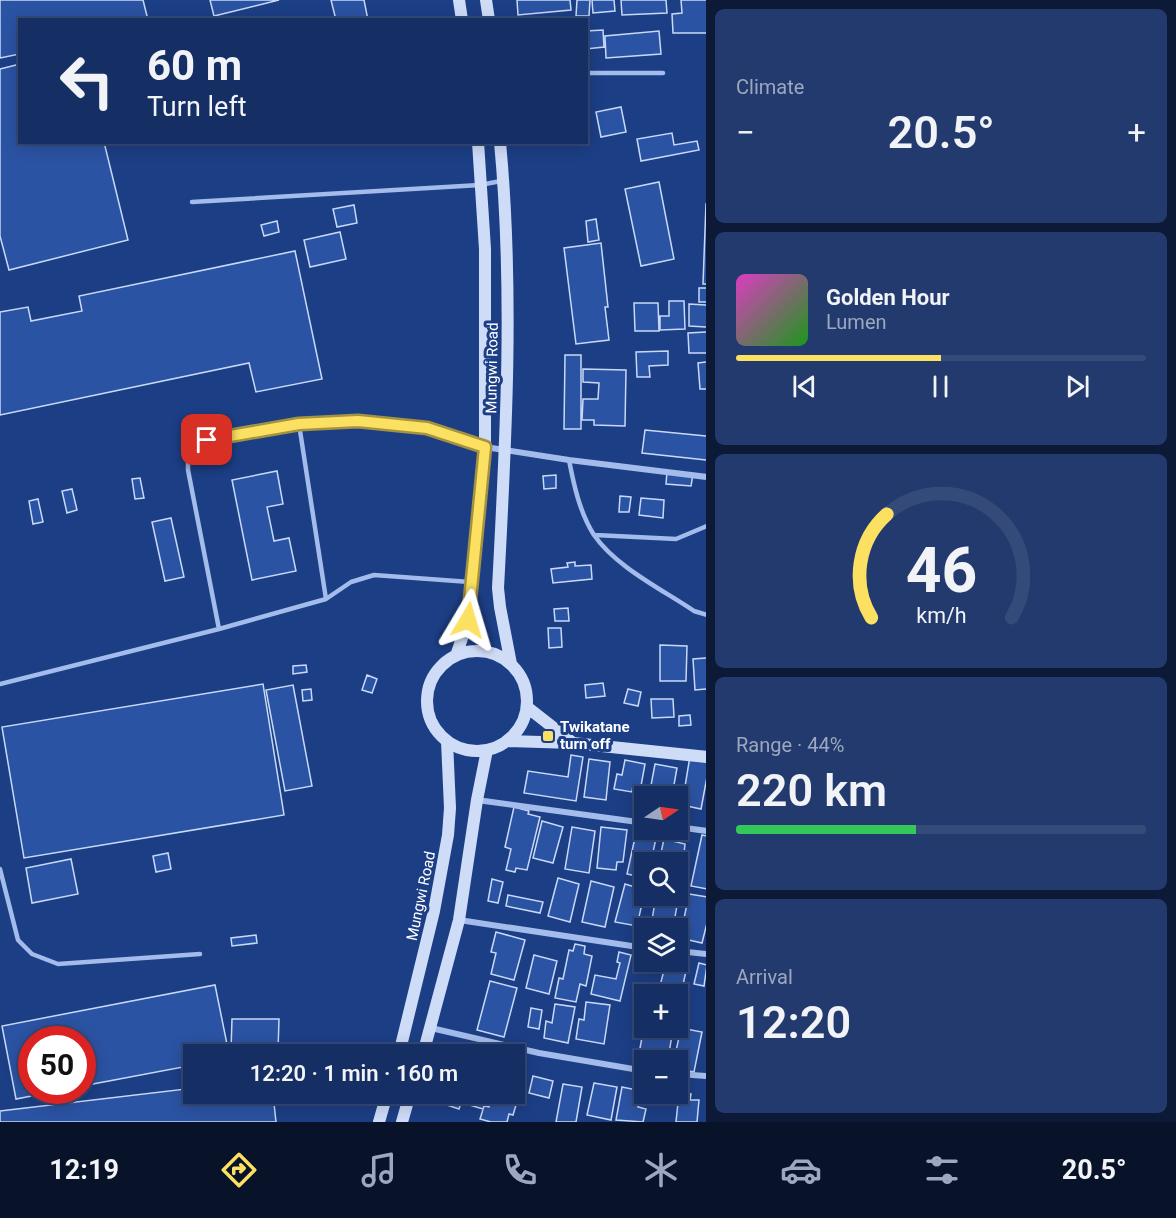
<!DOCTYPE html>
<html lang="en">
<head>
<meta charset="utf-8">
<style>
	:root { --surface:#152e64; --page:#223a6d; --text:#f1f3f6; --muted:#9da8bf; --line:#344a78; --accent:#fbe061 }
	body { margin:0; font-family:Roboto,sans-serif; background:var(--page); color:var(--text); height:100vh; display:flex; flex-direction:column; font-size:22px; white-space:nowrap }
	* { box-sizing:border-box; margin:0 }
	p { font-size:20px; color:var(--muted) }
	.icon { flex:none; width:33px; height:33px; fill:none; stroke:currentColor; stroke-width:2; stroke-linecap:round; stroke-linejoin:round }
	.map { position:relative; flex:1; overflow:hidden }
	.drawer { display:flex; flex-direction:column; gap:9px; padding:9px; background:#0c1937; width:470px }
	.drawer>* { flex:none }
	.guide { position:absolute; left:18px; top:18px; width:570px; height:126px; border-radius:0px; box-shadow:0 3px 15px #0003,0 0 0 2px var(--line); background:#152e64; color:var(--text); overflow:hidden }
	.needle { width:39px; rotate:77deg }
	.buttons { position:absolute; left:634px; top:786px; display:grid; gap:12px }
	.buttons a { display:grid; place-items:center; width:54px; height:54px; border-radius:0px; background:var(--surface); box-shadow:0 3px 15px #0003,0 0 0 2px var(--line); font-size:30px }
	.speed { position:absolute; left:18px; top:1026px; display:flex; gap:12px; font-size:30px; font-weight:700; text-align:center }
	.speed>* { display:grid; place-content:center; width:78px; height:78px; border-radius:50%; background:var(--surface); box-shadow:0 3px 15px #0003,0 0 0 2px var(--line); line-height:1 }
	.speed .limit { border:9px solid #d22; background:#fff; color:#111 }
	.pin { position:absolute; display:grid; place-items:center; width:51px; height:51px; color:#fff; margin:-26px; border-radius:12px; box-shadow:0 3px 9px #0006 }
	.me { position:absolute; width:66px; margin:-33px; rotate:7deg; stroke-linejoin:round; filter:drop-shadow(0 0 4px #0008) }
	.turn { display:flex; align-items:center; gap:21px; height:126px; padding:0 30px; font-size:27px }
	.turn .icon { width:78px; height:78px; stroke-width:2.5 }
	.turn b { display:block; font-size:42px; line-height:51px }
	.big { font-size:45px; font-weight:600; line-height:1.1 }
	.drawer .widget { flex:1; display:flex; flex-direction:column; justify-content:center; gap:9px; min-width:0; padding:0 21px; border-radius:9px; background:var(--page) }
	.drawer .dial { align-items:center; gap:0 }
	.dial svg { height:156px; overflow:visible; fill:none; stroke:var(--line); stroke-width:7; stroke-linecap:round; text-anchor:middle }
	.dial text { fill:var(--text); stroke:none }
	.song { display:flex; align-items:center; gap:18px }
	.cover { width:72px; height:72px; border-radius:9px; background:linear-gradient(135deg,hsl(310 70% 55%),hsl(120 70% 35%)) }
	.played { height:6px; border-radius:3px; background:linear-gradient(90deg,var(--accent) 50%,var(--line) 50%) }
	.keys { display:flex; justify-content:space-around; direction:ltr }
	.heat { display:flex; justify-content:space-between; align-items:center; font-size:33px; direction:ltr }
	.charge { height:9px; border-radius:4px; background:linear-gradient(90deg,#34c759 44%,var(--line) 0) }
	.trip { position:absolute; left:183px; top:1044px; width:342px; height:60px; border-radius:0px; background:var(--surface); box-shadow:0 3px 15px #0003,0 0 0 2px var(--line); font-weight:600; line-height:60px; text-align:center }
	.menu { display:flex; height:96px; justify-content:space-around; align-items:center; background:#081228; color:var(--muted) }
	.menu .icon { width:42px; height:42px }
	.menu .on { color:var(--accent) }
	.menu b { font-size:27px; color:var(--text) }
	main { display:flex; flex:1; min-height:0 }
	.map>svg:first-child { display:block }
</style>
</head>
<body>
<main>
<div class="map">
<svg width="707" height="1122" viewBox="0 0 707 1122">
	<rect width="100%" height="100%" fill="#1c3e85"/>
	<!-- building -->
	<path fill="#2b53a3" stroke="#c8d9f8" stroke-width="1.5" d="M0,0H143L148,20H20V54L0,58Z
		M210,0H279L214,16Z
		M331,0H364L368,20H336Z
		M517,0H570L571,10L518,15Z
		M577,0H590L589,16H576Z
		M592,0H614L615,11L593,13Z
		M621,0H666L667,13L622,15Z
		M681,0H707V33H673L672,14L682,13Z
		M603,30L604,47L586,49V31Z
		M659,31L661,54L606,58L605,36Z
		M20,64V142H104L128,240L9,270L0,236V69Z
		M621,107L626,132L601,137L596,112Z
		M672,133L674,145L697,141L699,150L641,161L637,139Z
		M659,182L674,259L641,266L625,189Z
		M706,204H707V284H703Z
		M354,205L357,223L337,227L333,209Z
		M596,219L599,240L588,242L586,221Z
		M277,221L279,232L264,236L261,225Z
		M340,232L346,259L310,267L304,240Z
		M601,243L608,307H605L609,340L576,344L564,248Z
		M295,251L322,379L256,392L249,363L0,415V312L28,307L31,321L82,311L79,296Z
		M699,288H707V302H699Z
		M669,301H684L685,329L660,330V316H669Z
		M634,303H658L659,331H635Z
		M689,304L707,305V327L689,326Z
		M707,332V353H689L688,333Z
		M668,351V365L649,366L650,377H637L636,352Z
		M565,355H581V429H564Z
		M707,362V389H700L698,363Z
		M583,369L626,370L625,426L594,425V420H582L583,399H598L599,383L583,382Z
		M645,430L707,436V460L642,453Z
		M277,471L283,504L267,507L274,541L289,538L296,571L252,580L232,480Z
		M667,472L693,474L691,486L666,484Z
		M556,475V488L544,489L543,476Z
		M140,478L144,498L135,499L132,479Z
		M72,489L77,510L67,513L62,491Z
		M620,496L631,497L629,512H619Z
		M641,498L664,500L663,518L639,515Z
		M38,499L43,522L33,524L29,501Z
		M171,518L184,577L165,581L152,522Z
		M575,562V566L591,565L592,579L553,583L551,569L568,567L567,563Z
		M568,608L569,621H555L554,609Z
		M548,628H561L562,647L549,648Z
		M660,645L687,646L686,681H660Z
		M707,658V689L695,690L693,659Z
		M306,665L307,672L293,674V666Z
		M367,675L377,679L372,693L362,690Z
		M603,683L605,696L586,698L585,685Z
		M263,684L284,815L24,858L2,727Z
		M293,685L312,786L285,791L266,690Z
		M311,689L312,700L303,701L302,690Z
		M628,689L641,692L638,706L624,703Z
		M651,699H673L674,717L652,718Z
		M690,715L691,725L679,726V716Z
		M571,755L583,757L576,801L524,793L528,771L568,777Z
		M690,756L707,759V777L701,809L682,805Z
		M589,759L610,762L606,800L584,797Z
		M625,760L645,764L641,786L633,785L632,792L614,789L617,774L622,775Z
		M655,764L677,768L672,796H649Z
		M514,807L529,811L528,814L540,817L527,870L516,868L515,872L506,870L511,849L505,847Z
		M542,821L563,827L553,863L533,858Z
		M572,827L595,831L589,873L565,869Z
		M601,827L627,830L623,862H617L616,870L597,868Z
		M636,833L656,838L651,862H645V878L627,874Z
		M702,835L707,836V889L691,886Z
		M664,839L685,844L681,882H678V862H659Z
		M168,853L171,869L156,872L153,856Z
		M71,859L78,894L32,903L26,868Z
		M558,878L579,884L570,922L548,916Z
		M492,879L503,882L498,903L488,901Z
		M591,881L614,887L605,927L582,922Z
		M625,884L645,890L637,926L615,922Z
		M678,889H680L673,928L651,926L656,896H678Z
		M689,894L707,897V923L702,943L680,938Z
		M508,895L543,902L540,913L506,906Z
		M496,932L525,940L514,980L491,974L496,953L491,952Z
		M256,935L257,943L232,946L231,938Z
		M575,944L585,946L584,954L592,956L586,986L580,984L576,1002L555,998L559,978L563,979L569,950L573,951Z
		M619,952L631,955L620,1001L591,994L595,975L616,979L620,963L617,962Z
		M534,955L557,961L549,994L526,988Z
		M666,962L687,966L679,1004L678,994H658Z
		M699,963L707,965L704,986L694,984Z
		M490,981L517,988L504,1037L477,1030Z
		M215,985L229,1054H194V1065L82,1086V1040H32V1090H62L16,1099L2,1026Z
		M586,1002L610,1005L604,1044L576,1039L579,1019L584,1020Z
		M555,1004L575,1007L568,1043L544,1038L546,1021L552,1023Z
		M531,1008L542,1010L539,1029L528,1027Z
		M232,1019H279L278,1051L231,1050Z
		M645,1020V1028H673L668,1060L639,1054Z
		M681,1028L702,1032L694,1072L678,1069V1060H674Z
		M460,1044L478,1049L476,1054H456Z
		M533,1076L553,1081L549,1098L529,1093Z
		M514,1079L523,1082L513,1115L509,1114L507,1122H491L480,1119L484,1106L489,1107L493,1094H514Z
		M594,1083L617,1087L611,1120L587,1115Z
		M563,1084L582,1087L576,1122H556Z
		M622,1087L642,1091L638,1107L646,1109L643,1122L616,1120Z
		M194,1088V1094H273L276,1122H0V1111Z
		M679,1093L691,1094L690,1100H699L697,1122H676Z
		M444,1094H464L459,1109L441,1103Z
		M466,1094H488L483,1109L463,1103Z"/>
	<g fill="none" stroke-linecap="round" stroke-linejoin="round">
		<!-- lane -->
		<path stroke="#a3bceb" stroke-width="4.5" d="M586,73H663
			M192,202L480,185L501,181
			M299,424L326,599
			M569,460C574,486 580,513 594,535C616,567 663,590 694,611L707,615
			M595,535L676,539L707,526
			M219,629L188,470V458L193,449L207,440L299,424L359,421L427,428L485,447
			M0,684L219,629L326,599L351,582L374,575L470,582
			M0,869L18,940L32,954L58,964L200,954"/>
		<!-- street -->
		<path stroke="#a3bceb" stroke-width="6" d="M485,447L569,460L707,477
			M477,800L645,823
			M678,827L707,831
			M459,920L645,948
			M678,951L707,954
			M431,1028L539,1053L645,1071
			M678,1074L707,1076"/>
		<!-- secondary -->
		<path stroke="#cfdcf8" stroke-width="12" d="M459,0L462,20
			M486,0L489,20
			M500,142C514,291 506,439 498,588L500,607L511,664
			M427 701a50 50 0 1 1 100 0a50 50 0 1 1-100 0Z
			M456,656L468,620L485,447V249L478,142
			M527,707L573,743
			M508,741L573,743L707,757
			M399,1054L434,911L448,835L450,808L447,741
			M423,1054L459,920L477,800L487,750
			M379,1122L387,1094
			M402,1122L410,1094"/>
	</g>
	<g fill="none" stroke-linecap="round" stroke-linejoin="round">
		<defs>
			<path id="route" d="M207,440L299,424L358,421L427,428L485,447L468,620"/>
		</defs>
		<!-- route casing -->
		<use href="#route" stroke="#a3923f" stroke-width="15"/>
		<!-- route -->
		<use href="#route" stroke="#fbe061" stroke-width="10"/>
	</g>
	<!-- markers -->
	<rect fill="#fbe061" stroke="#1c3e85" stroke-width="2" x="542" y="730" width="12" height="12" rx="3"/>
	<g text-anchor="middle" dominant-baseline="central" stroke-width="6" stroke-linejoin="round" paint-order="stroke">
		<!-- street labels -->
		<g font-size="15" fill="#fff" stroke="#1c3e85">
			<text transform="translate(492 368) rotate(-89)">Mungwi Road</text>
			<text transform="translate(421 896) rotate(-78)">Mungwi Road</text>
		</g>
		<!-- poi labels -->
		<g font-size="15" font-weight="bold" fill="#fff" stroke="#1c3e85" text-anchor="start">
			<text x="560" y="727">Twikatane<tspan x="560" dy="17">turn off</tspan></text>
		</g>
	</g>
</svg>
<div class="buttons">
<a><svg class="needle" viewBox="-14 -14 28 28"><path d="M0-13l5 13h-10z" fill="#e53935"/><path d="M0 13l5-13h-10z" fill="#9da8bf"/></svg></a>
<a><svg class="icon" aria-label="search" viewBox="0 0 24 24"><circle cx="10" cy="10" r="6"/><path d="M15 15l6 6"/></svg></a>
<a><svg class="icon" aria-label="layers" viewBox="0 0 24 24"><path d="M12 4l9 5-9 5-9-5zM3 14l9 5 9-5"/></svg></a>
<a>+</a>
<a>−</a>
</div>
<div class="speed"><div class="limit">50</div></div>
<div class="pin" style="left:207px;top:440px;background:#d93025"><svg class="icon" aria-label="arrive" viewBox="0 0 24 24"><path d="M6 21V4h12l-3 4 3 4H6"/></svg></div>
<svg class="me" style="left:468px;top:620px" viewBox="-20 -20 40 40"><path d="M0-17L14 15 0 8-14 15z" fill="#fbe061" stroke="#fff" stroke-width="4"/></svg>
<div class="trip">12:20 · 1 min · 160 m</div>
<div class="guide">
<div class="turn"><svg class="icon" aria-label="left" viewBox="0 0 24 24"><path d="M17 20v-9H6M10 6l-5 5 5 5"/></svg><div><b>60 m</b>Turn left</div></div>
</div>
</div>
<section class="drawer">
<div class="widget"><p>Climate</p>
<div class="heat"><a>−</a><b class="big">20.5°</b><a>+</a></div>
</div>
<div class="widget">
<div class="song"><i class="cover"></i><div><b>Golden Hour</b><p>Lumen</p></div></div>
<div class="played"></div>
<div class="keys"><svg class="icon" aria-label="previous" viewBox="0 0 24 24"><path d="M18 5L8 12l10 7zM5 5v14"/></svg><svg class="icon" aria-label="pause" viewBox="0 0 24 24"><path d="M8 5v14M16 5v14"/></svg><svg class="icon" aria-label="next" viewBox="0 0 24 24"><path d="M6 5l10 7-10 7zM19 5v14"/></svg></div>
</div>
<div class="widget dial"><svg viewBox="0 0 100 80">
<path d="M14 69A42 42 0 1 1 86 69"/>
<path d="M14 69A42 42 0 0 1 22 16" stroke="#fbe061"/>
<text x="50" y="56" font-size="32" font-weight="700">46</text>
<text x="50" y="72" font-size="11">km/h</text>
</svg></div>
<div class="widget"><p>Range · 44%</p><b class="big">220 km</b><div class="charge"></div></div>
<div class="widget"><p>Arrival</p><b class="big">12:20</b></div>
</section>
</main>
<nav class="menu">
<b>12:19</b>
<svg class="icon on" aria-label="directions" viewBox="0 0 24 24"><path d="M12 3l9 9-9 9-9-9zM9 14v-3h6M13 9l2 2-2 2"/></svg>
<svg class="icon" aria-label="music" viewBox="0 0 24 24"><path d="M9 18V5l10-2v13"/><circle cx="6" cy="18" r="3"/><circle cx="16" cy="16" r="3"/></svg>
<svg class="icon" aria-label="phone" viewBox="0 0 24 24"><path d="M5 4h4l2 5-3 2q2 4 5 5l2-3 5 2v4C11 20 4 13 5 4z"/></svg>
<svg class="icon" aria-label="climate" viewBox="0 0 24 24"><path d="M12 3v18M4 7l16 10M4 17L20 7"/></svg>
<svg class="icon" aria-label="car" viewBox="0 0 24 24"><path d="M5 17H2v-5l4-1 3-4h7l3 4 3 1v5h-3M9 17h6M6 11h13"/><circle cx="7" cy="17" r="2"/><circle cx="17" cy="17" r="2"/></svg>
<svg class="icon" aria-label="filters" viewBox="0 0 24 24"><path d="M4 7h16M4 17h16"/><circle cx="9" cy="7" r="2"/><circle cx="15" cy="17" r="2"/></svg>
<b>20.5°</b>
</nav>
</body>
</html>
